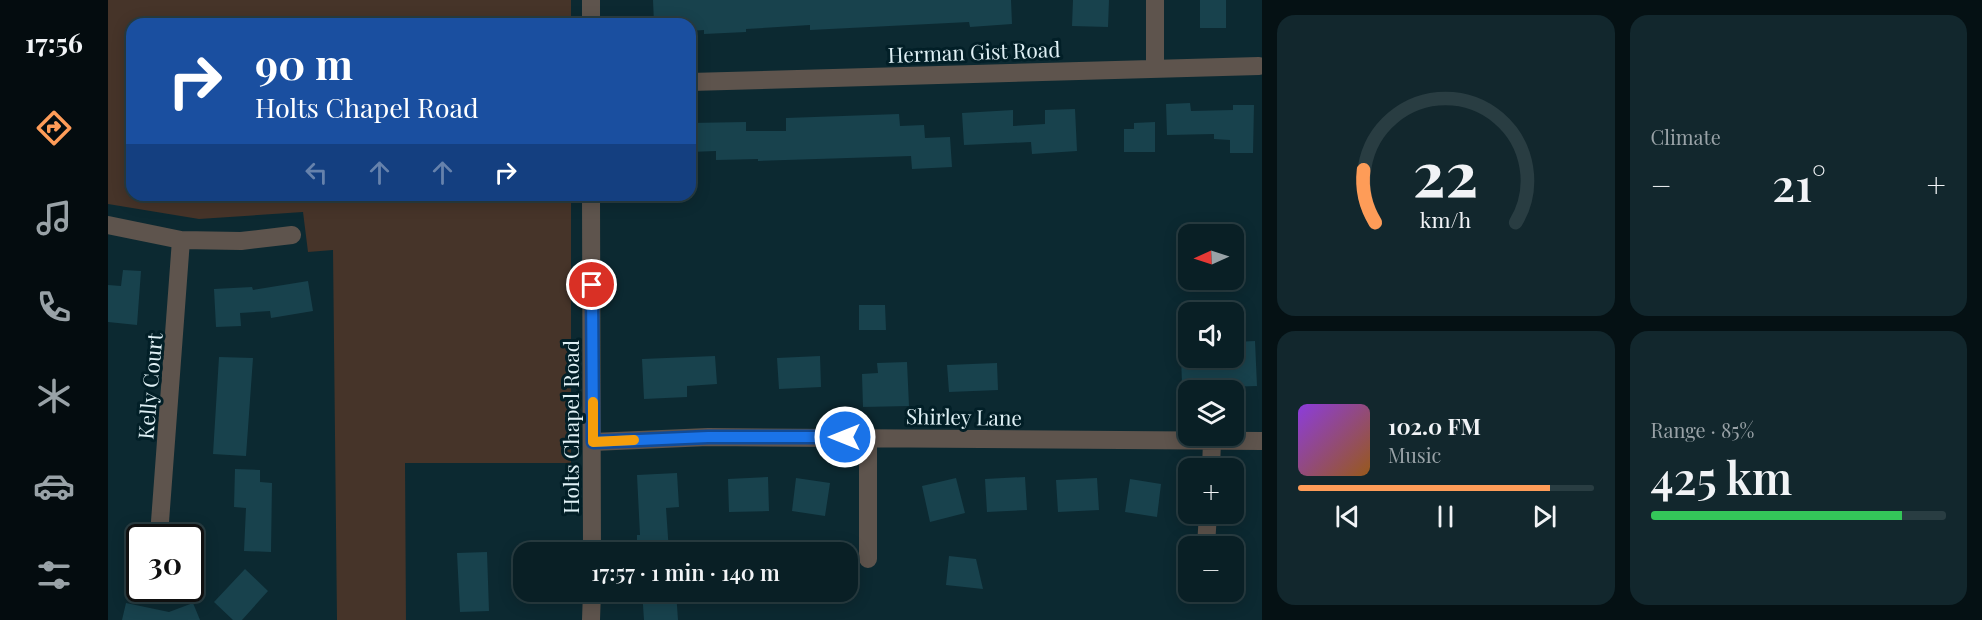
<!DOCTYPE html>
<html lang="en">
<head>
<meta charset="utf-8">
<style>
	:root { --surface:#091f25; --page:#12272d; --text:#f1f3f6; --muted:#99a2a7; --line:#293d42; --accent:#fe9c58 }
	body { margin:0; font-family:"Playfair Display",serif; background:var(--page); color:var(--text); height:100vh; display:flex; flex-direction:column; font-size:22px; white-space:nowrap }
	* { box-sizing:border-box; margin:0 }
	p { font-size:20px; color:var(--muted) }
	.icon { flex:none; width:33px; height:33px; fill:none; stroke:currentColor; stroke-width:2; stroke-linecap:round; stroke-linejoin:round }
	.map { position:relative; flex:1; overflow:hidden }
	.drawer { display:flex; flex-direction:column; gap:15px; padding:15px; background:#051114; width:720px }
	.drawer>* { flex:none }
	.hud { position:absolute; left:18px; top:18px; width:570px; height:183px; border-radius:18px; box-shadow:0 3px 15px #0003,0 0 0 2px var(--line); background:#1a4fa0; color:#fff; overflow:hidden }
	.needle { width:39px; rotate:267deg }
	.controls { position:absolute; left:1070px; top:224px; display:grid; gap:12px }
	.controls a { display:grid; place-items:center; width:66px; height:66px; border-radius:12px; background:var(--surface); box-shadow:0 3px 15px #0003,0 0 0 2px var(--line); font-size:30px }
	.speed { position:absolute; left:18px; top:524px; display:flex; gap:12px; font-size:30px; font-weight:700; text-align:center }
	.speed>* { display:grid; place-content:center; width:78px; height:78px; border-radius:50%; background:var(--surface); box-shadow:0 3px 15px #0003,0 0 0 2px var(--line); line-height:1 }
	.speed .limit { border:3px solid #111; border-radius:9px; background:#fff; color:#111 }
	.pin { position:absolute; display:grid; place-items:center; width:51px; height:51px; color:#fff; margin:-26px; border:3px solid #fff; border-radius:50%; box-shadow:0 2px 6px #0007 }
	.me { position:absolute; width:66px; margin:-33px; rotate:270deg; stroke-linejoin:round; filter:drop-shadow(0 0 4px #0008) }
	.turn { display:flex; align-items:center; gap:21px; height:126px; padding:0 30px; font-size:27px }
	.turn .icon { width:78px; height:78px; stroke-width:2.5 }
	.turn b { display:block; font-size:42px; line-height:51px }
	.lanes { display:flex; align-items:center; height:57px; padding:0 30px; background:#0003; justify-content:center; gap:30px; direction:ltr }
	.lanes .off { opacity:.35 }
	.big { font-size:45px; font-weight:600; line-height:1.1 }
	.drawer .tile { flex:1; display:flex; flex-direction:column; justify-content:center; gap:9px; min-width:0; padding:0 21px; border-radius:18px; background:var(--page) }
	.drawer .dial { align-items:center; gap:0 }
	.dial svg { height:156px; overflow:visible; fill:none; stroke:var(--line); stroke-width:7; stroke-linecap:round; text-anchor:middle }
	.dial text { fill:var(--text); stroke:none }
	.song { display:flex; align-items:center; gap:18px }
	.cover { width:72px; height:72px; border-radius:9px; background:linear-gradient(135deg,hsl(270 70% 55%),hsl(30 70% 35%)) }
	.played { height:6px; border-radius:3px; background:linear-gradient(90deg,var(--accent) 85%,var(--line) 85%) }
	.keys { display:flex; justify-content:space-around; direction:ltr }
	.heat { display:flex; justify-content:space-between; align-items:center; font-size:33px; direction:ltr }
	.charge { height:9px; border-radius:4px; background:linear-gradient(90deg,#34c759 85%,var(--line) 0) }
	.drawer .tiles { flex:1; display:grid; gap:15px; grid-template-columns:repeat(2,1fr) }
	.trip { position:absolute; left:405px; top:542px; width:345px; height:60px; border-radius:18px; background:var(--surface); box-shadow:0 3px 15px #0003,0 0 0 2px var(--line); font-weight:600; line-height:60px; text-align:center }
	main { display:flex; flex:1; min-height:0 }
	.menu { display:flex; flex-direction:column; width:108px; justify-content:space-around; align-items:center; background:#040c0f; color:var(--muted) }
	.menu .icon { width:42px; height:42px }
	.menu .selected { color:var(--accent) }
	.menu b { font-size:27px; color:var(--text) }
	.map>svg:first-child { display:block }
</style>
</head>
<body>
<main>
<nav class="menu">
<b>17:56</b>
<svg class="icon selected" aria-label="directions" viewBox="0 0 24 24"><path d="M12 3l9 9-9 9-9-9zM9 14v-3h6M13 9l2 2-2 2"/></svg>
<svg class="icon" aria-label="music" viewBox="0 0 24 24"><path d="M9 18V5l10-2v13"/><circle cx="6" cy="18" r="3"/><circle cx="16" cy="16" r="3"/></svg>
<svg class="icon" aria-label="phone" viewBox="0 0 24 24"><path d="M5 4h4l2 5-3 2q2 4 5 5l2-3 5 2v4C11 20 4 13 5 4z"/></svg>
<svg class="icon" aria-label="climate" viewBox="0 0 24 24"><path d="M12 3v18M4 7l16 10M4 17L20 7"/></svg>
<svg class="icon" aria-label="car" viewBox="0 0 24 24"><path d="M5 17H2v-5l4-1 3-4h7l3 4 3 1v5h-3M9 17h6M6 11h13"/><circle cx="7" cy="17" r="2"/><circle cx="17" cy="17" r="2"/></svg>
<svg class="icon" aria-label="filters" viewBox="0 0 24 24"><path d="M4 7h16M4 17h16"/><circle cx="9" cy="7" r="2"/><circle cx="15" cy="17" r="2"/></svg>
</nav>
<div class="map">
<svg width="1154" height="620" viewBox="0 0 1154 620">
	<rect width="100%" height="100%" fill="#0c2931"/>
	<!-- green -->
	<path fill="#463429" d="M0,0H463V24H24V195H463V463H297L298,620H229L225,250L200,252L195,212L91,219L0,204Z"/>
	<!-- building -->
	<path fill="#18424d" d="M545,0H903L904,24L862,27L861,22L702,30V25L638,29V32L596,34V30L582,31V24H546Z
		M965,0H1001L1000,27L964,26Z
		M1092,0H1118V28H1092Z
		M1082,103L1083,111L1125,110V105H1146L1145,153H1122V140L1106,139V134L1059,135L1058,104Z
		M967,109L969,151L924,154L923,142L856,145L854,113L905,110V126L937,124V110Z
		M791,114L792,126L816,125L817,138L842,137L844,167L804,169L803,156L650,161V159L608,160V151L582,152V123L638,122V131H678V118Z
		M1047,122V152H1016V129H1026V123Z
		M15,270L33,271L29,325L0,322V285L13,286Z
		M200,281L205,311L163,318L162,311L132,313L133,326L108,327L106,289L144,287L145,290Z
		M751,305H777L778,330H751Z
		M1147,341L1149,386L1118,387V381L1074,383L1073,357H1125V342Z
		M607,356L609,384L579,386V397L536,399L534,359Z
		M712,356L713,387L671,389L669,358Z
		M111,357L145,358L138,456L105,454Z
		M799,362L801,406L755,407L754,374L770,373L769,363Z
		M889,363L890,390L841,392L839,365Z
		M127,469L152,470V482L164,483L163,552L136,551L138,508L126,507Z
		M569,473L571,507L558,508L561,552H529V535H532L529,475Z
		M660,477L661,511L621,512L620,479Z
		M917,477L919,510L879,512L877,479Z
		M688,478L722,483L717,516L684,511Z
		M848,478L857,513L822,522L814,486Z
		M989,478L991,510L950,512L948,480Z
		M1022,479L1053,484L1049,517L1017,512Z
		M379,552L381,611L352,612L349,553Z
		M841,556L868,559L875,589L838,585Z
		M137,569L160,591L134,620H125L106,602Z
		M534,591H568L570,620H536Z
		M18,603L61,612L85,603L92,620H14Z"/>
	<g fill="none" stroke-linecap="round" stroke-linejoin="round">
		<!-- street -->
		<path stroke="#5e544d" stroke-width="18" d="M483,24V0
			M1047,68V0
			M582,82L1151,66
			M483,195L484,552
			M0,225L73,240L133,241L184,235
			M485,442L600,437L1154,441
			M1103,468L1104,441
			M51,535L73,240
			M1098,546L1100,513
			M760,559V438
			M483,620L484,591"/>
	</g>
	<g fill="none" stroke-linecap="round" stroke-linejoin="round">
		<defs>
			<path id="route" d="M484,285L485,442L600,437H737"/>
		</defs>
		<!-- route casing -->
		<use href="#route" stroke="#114b97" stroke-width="15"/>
		<!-- route -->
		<use href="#route" stroke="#1a73e8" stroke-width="10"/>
		<!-- slow -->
		<path stroke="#f59e0b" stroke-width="10" d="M485,402V442L526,440"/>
	</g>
	<g text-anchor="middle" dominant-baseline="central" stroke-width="6" stroke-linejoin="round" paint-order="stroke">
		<!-- street labels -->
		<g font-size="21" fill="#dff0f5" stroke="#021f27">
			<text transform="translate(866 51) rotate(-2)">Herman Gist Road</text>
			<text transform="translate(41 386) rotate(-85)">Kelly Court</text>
			<text transform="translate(856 416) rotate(1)">Shirley Lane</text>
			<text transform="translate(462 427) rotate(-90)">Holts Chapel Road</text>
		</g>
	</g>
</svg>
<div class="controls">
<a><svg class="needle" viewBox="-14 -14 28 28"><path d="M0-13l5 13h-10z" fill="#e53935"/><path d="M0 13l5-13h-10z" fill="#99a2a7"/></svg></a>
<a><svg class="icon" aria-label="sound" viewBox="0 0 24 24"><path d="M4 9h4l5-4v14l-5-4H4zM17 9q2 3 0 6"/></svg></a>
<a><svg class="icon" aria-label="layers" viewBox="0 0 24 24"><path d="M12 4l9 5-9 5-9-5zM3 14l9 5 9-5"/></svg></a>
<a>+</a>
<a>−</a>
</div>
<div class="speed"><div class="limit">30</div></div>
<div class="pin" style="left:484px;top:285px;background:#d93025"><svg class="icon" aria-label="arrive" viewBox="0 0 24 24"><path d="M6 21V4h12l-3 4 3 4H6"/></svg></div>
<svg class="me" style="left:737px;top:437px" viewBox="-20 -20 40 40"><circle r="17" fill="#1a73e8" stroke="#fff" stroke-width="3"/><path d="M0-11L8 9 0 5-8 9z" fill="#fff"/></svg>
<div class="trip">17:57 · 1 min · 140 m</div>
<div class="hud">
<div class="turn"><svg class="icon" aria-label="right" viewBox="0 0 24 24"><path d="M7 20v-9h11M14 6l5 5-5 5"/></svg><div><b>90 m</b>Holts Chapel Road</div></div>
<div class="lanes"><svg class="icon off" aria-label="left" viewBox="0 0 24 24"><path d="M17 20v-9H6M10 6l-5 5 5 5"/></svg><svg class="icon off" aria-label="ahead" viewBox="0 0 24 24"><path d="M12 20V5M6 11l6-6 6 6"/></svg><svg class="icon off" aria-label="ahead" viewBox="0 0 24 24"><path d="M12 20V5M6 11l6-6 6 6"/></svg><svg class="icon" aria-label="right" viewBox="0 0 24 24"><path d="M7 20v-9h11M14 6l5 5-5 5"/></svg></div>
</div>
</div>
<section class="drawer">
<div class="tiles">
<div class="tile dial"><svg viewBox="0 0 100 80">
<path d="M14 69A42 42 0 1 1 86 69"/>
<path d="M14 69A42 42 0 0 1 8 42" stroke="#fe9c58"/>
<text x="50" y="56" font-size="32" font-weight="700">22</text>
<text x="50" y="72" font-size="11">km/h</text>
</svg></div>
<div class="tile"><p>Climate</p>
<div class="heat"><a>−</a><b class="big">21°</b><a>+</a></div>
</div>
<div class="tile">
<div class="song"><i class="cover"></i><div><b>102.0 FM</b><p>Music</p></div></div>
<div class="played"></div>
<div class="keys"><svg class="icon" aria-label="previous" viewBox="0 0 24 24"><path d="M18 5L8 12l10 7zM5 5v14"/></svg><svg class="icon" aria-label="pause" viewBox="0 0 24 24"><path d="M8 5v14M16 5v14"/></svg><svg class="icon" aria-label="next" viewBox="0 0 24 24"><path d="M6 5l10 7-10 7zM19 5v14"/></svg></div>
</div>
<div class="tile"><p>Range · 85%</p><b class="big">425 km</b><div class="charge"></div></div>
</div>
</section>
</main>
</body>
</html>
